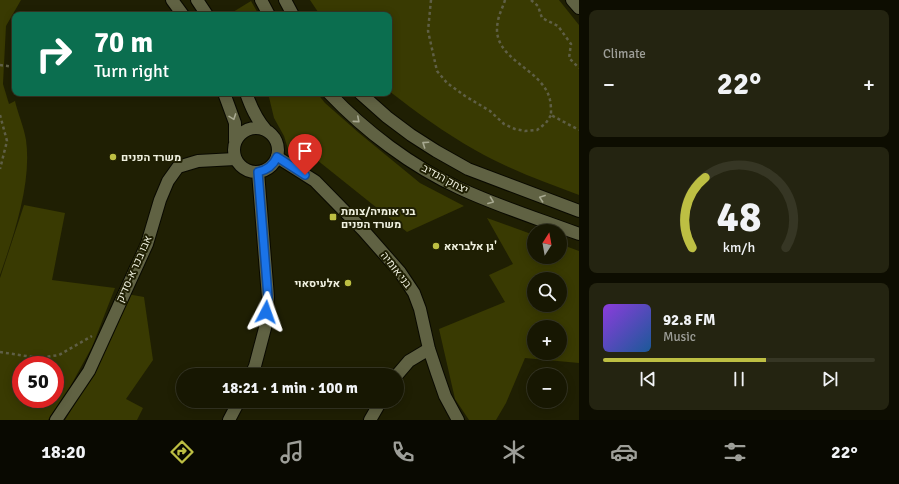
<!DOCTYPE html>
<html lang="en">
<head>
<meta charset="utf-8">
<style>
	:root { --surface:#171702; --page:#242411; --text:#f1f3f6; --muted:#9e9f99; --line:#363624; --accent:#bdbf43 }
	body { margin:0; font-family:Signika,Heebo,sans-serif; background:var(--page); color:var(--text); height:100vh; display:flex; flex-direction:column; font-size:15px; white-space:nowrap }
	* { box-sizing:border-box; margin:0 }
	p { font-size:13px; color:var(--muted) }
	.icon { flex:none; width:22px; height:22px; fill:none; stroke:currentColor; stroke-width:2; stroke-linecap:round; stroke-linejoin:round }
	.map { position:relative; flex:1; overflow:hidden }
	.details { display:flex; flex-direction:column; gap:10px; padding:10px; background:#0d0d01; width:320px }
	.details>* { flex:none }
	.guide { position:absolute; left:12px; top:12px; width:380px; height:84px; border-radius:8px; box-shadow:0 2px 10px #0003,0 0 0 1px var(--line); background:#0b6e4f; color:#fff; overflow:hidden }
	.needle { width:26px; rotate:11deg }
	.fabs { position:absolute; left:527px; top:224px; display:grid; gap:8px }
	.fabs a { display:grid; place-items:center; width:40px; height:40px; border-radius:50%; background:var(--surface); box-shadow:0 2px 10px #0003,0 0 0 1px var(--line); font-size:20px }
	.speed { position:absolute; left:12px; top:356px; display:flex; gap:8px; font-size:20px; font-weight:700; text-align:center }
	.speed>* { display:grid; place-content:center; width:52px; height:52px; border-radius:50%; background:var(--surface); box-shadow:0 2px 10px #0003,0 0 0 1px var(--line); line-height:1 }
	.speed .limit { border:6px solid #d22; background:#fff; color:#111 }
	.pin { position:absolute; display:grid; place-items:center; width:34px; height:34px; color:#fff; margin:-41px -17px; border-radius:50% 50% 50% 0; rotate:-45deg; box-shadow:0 0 4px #0007 }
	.pin .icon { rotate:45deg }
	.me { position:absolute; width:44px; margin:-22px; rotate:4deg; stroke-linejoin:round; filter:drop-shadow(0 0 3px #0008) }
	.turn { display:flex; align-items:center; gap:14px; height:84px; padding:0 16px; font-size:18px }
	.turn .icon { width:52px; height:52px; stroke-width:2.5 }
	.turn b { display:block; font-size:28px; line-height:34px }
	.big { font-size:30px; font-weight:700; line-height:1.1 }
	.details .tile { flex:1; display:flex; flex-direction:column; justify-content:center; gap:6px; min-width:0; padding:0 14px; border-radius:8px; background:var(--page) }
	.details .dial { align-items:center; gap:0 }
	.dial svg { height:104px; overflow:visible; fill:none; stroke:var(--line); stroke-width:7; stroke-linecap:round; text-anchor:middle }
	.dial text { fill:var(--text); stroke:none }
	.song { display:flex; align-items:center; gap:12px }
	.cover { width:48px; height:48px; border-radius:6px; background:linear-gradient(135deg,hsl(270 70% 55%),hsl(210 70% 35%)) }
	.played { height:4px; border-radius:2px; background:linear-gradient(90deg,var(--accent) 60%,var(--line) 60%) }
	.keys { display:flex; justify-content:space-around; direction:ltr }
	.heat { display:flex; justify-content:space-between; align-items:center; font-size:22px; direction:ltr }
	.trip { position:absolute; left:176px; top:368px; width:228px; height:40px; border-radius:20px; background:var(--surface); box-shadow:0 2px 10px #0003,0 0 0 1px var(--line); font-weight:700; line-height:40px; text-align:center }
	.tabs { display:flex; height:64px; justify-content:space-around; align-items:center; background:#090901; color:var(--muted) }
	.tabs .icon { width:28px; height:28px }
	.tabs .selected { color:var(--accent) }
	.tabs b { font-size:18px; color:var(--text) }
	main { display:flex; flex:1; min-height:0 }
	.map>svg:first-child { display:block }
</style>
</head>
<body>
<main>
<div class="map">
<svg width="579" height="420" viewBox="0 0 579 420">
	<rect width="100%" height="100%" fill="#1f1f03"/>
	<!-- green -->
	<path fill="#393a02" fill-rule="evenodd" d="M0,0H21L6,26L3,84L9,104L15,101C18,114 24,127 26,140C32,182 14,235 0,275Z
		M310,0H559L579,25V195C544,182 508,169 475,150C445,133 416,112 389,91V15H320Z
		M251,1L259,15H235L233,12Z
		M268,93H317L325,103L359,133L420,183L464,206L407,232L312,156L288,149L284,136L274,118Z
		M24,205L65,213L52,280L115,288L92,347L70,387L48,420H0V278ZM21,365H55V399H21Z
		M487,218L534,235V257H560V244L579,251V363L525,358L506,403L496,420H469L455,399L439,329L505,302L489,275L513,264ZM534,279H560V305H534ZM534,327H560V353H534Z
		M127,294L144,297L153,360L126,399L143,408L137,420H65L98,366Z"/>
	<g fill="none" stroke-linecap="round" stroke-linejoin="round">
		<defs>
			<path id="minor" d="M277,157L315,181L363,230L400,272L414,293L420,309L429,349L437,373L445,396L458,420
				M397,375L409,361L429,349
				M56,420L89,371L147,244L160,200L168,181L178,167L198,161L235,159
				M370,420L381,401"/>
			<path id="tertiary" d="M572,0L579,8"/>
			<path id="secondary" d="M172,0L183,15
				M197,0L207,15
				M261,0L269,15
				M285,0L293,15
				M224,93L235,123V141
				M246,93C251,107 256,119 266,130
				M329,93C365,131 411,166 459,188C497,206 539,219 579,234
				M360,93L387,117L411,135L436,151L468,169L579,211
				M234 150a22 22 0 1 1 44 0a22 22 0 1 1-44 0Z
				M251,375L255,366L265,328L268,297L258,172
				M229,420L239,401"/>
		</defs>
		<!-- minor casing -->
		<use href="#minor" stroke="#090900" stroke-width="14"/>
		<!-- tertiary casing -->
		<use href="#tertiary" stroke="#090900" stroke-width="14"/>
		<!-- secondary casing -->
		<use href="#secondary" stroke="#090900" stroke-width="14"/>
		<!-- path -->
		<path stroke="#5f5f46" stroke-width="2.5" stroke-dasharray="3 3" stroke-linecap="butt" d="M431,0L428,31L437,71L447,83L465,96L490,111L504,124L515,129L525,131L537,130L546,123L551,115
			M505,0C503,7 499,14 498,21C489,60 543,67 550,100C551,104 551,110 551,115L579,130
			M531,0L538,6L542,18L558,26L571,44L569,58L579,68
			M0,65L15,67
			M0,115L7,141L0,169
			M0,352L39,358L59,355L92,336"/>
		<!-- minor -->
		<use href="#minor" stroke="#606243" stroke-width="12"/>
		<!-- tertiary -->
		<use href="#tertiary" stroke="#606243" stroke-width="12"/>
		<!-- secondary -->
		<use href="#secondary" stroke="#606243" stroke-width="12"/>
	</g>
	<!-- one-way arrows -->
	<defs><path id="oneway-chevron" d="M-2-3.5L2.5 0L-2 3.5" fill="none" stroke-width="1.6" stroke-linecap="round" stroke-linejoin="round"/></defs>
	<g stroke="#a8a991">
		<use href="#oneway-chevron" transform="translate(233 117) rotate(70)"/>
		<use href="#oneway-chevron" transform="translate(357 120) rotate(41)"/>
		<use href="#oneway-chevron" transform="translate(425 144) rotate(-146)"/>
		<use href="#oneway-chevron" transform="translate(542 198) rotate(-160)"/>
		<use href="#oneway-chevron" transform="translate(491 201) rotate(21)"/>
	</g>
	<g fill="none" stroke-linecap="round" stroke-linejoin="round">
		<defs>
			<path id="route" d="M266,312L268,297L258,172C267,170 273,166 277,157L305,175"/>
		</defs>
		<!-- route casing -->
		<use href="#route" stroke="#114b97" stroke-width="10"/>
		<!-- route -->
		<use href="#route" stroke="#1a73e8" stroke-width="7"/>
	</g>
	<!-- markers -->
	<g fill="#bdbf43" stroke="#1f1f03" stroke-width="1.5">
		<circle cx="113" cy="157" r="4"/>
		<rect x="329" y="213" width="8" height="8" rx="2"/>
		<circle cx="436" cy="246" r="4"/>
		<circle cx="348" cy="283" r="4"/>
	</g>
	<g text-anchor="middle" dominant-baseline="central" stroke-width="4" stroke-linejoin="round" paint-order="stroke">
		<!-- poi labels -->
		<g font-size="11" font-weight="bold" fill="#eff0df" stroke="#1f1f03" text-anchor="start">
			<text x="121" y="157">משרד הפנים</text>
			<text x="341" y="211">בני אומיה/צומת<tspan x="341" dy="13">משרד הפנים</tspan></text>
			<text x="444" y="246">גן אלבראא'</text>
			<text x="340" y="283" text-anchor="end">אלעיסאוי</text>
		</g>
		<!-- street labels -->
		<g font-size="11" fill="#eff0df" stroke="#1f1f03">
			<text transform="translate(445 179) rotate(28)">יצחק הנדיב</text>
			<text transform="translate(134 269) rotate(-66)">אבו בכר א-סדיק</text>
			<text transform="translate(396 270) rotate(52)">בני אומיה</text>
		</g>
	</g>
</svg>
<div class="fabs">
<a><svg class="needle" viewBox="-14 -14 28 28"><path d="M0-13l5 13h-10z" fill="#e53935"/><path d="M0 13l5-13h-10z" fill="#9e9f99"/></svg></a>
<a><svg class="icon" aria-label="search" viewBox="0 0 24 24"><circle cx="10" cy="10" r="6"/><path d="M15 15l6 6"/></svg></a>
<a>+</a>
<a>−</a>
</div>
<div class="speed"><div class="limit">50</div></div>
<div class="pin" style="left:305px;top:175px;background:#d93025"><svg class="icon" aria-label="arrive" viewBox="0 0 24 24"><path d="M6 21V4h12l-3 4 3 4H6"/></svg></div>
<svg class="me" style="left:266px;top:312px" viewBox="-20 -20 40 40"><path d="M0-17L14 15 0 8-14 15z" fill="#1a73e8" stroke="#fff" stroke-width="4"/></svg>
<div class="trip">18:21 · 1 min · 100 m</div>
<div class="guide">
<div class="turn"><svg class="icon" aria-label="right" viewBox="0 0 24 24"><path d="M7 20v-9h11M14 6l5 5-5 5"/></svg><div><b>70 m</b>Turn right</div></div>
</div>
</div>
<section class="details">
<div class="tile"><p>Climate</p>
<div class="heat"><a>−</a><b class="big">22°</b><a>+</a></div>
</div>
<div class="tile dial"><svg viewBox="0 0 100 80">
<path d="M14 69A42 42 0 1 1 86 69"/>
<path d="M14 69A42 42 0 0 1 24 15" stroke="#bdbf43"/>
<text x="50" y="56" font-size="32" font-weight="700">48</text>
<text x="50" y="72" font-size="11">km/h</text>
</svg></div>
<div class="tile">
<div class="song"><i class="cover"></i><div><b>92.8 FM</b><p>Music</p></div></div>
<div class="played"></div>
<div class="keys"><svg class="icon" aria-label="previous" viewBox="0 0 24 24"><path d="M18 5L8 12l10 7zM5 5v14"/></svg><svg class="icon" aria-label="pause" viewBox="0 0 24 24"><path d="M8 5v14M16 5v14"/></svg><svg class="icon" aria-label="next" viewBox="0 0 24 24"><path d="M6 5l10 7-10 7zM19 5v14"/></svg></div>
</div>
</section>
</main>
<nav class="tabs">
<b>18:20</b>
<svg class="icon selected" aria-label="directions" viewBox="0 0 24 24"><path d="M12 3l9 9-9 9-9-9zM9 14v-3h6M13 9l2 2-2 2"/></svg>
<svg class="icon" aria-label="music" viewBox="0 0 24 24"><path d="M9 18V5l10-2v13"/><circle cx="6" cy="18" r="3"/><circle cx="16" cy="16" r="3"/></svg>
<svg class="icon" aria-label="phone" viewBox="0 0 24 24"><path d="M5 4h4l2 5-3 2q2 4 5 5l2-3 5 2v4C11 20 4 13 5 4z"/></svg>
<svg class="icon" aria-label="climate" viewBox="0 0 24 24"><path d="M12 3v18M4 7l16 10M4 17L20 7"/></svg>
<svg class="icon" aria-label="car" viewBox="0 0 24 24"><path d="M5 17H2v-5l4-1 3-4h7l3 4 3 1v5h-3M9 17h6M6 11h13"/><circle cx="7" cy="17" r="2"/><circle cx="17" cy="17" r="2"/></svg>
<svg class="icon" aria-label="filters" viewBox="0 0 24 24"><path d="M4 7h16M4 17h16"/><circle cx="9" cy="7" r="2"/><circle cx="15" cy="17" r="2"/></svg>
<b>22°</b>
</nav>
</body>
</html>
